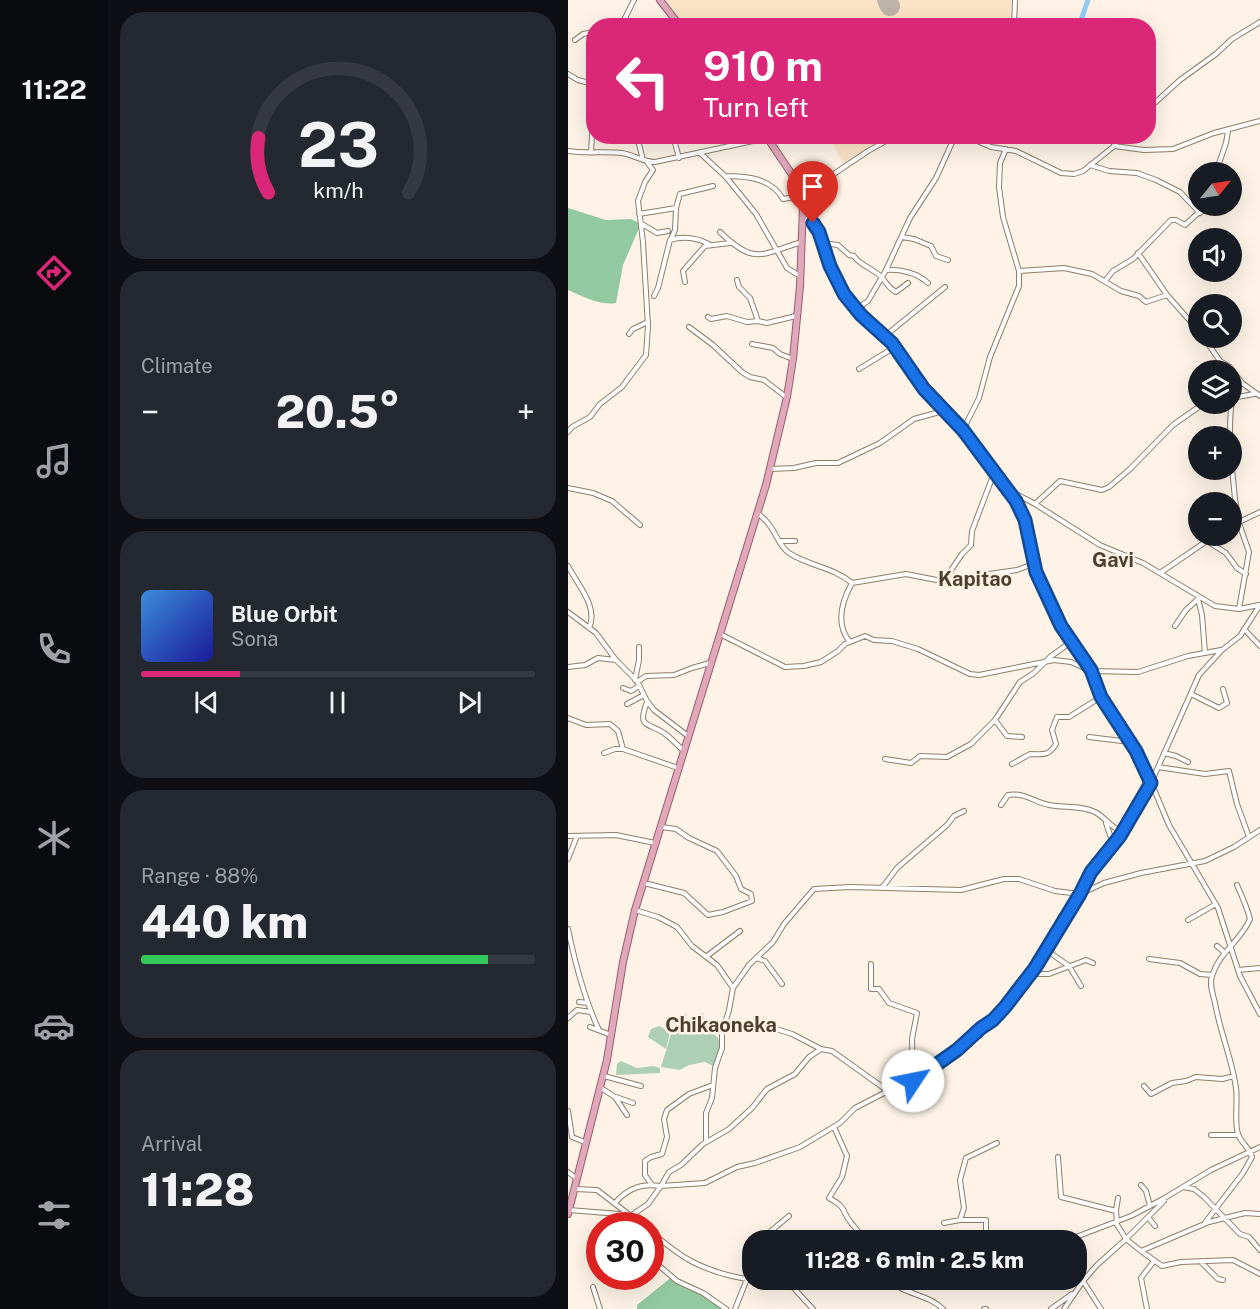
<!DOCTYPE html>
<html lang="en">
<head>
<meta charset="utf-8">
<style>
	:root { --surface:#171b24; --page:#242831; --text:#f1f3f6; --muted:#9ea1a6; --line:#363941; --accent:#db2777 }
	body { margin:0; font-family:"Public Sans",sans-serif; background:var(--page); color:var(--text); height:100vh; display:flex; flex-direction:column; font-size:22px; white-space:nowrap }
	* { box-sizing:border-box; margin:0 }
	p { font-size:20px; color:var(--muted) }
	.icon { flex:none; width:33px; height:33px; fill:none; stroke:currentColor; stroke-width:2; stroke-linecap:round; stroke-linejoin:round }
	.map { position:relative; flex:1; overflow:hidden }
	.side { display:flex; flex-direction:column; gap:12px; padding:12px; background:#0d0f14; width:460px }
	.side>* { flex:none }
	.guide { position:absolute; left:18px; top:18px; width:570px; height:126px; border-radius:24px; box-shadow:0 6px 24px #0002; background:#db2777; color:#fff; overflow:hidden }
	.needle { width:39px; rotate:60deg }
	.controls { position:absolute; left:620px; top:162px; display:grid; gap:12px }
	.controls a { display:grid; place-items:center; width:54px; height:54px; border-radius:50%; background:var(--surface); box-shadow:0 6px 24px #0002; font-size:30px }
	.speed { position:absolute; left:18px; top:1212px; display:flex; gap:12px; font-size:30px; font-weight:700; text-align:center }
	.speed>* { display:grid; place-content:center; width:78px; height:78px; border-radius:50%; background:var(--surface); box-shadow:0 6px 24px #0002; line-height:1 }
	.speed .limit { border:9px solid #d22; background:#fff; color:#111 }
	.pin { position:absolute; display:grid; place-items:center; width:51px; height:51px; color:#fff; margin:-62px -26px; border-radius:50% 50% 50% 0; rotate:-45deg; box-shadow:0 0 6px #0007 }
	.pin .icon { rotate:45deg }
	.me { position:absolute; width:66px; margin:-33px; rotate:56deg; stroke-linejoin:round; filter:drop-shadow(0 0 4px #0008) }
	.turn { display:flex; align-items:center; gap:21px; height:126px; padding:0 18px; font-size:27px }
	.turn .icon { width:78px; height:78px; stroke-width:2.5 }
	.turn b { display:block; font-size:42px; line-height:51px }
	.big { font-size:45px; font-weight:800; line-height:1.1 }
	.side .widget { flex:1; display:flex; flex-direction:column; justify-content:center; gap:9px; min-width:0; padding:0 21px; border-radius:24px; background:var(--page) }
	.side .dial { align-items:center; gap:0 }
	.dial svg { height:156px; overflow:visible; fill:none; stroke:var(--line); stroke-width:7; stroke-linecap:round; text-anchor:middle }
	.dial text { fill:var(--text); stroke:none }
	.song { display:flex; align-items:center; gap:18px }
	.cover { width:72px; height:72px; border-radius:9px; background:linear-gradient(135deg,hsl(210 70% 55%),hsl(240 70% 35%)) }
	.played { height:6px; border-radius:3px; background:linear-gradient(90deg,var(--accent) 25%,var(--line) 25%) }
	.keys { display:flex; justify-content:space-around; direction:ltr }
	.heat { display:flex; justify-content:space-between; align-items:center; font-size:33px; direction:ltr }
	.charge { height:9px; border-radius:4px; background:linear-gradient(90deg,#34c759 88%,var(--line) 0) }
	.trip { position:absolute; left:174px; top:1230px; width:345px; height:60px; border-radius:24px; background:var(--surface); box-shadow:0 6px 24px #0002; font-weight:800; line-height:60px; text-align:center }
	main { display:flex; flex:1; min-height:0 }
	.dock { display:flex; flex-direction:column; width:108px; justify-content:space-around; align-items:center; background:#090b0e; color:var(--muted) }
	.dock .icon { width:42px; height:42px }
	.dock .selected { color:var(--accent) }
	.dock b { font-size:27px; color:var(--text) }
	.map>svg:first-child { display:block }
</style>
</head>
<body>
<main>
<nav class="dock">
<b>11:22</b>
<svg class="icon selected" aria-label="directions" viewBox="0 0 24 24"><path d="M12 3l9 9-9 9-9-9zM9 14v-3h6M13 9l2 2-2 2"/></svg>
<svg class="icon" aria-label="music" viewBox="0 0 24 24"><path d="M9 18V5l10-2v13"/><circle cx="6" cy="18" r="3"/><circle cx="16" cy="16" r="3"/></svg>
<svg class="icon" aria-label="phone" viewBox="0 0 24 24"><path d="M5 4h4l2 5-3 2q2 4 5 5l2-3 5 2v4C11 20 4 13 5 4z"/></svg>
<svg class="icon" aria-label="climate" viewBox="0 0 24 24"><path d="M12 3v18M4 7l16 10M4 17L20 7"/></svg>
<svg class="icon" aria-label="car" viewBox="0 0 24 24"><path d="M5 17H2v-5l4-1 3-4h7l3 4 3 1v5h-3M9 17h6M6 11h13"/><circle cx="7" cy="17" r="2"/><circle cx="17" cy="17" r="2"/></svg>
<svg class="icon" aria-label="filters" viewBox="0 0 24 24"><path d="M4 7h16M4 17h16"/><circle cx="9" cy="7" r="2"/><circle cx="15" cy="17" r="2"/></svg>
</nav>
<section class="side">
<div class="widget dial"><svg viewBox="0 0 100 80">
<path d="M14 69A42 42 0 1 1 86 69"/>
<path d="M14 69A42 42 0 0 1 9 41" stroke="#db2777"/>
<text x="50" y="56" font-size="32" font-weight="700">23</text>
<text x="50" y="72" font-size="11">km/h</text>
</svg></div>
<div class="widget"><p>Climate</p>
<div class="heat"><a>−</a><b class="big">20.5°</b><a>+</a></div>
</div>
<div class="widget">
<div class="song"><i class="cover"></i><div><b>Blue Orbit</b><p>Sona</p></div></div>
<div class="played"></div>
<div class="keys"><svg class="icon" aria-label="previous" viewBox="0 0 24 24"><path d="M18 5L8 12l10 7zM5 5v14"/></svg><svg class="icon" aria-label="pause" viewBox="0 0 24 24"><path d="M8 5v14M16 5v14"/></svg><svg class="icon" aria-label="next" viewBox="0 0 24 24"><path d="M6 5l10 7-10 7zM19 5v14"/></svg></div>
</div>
<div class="widget"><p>Range · 88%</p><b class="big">440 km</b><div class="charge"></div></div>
<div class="widget"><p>Arrival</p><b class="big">11:28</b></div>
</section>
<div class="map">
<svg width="692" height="1309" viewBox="0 0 692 1309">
	<rect width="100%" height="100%" fill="#fef3e6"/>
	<!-- built -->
	<path fill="#fce4c8" d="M98,0H443V2L442,25L118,26Z
		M262,137H317L275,164Z"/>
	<!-- green -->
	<path fill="#add0b5" d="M117,1013L119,1015L116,1019L120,1021L123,1016L135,1013L137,1025L150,1038L153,1046L148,1064L145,1066L137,1062L121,1065L112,1070L93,1067L104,1031L110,1029L111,1017Z
		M91,1026L102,1032L98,1049L80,1037L83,1029Z
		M53,1061L69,1068L85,1066L92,1068V1073L48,1075L49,1064Z"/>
	<!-- forest -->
	<path fill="#92c9a0" d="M0,208L38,220L63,219L71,223L72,226L55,265L48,303C34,306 13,296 0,290Z
		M105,1276L131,1288L162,1309H69V1305Z"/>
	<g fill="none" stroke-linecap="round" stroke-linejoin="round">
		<!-- river -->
		<path stroke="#92cdf3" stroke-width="5" d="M511,26L520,0"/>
		<!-- runway -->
		<path stroke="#beb4a8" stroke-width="20" d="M319,0L322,6"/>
		<defs>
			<path id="minor" d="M53,26L66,0
				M446,26L447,0
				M7,40L15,34L26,32
				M0,74L10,80L26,84
				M580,109L612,80L648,54L664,39L692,22
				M69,136L75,160
				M105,136L111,158
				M398,136L423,147L448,151L493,173L506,174L515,171L545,147L553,136
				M546,146L576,150L605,149L646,133L692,121
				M0,151C18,154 36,151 54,153C66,155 75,162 87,162L199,138
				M23,152L26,105
				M132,153L158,177L188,214L219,268L232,276
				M522,165L541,171L569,173L588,180L612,192L632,213
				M648,172L658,143L660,131
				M157,176C179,176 203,178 215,199L233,196L300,151L327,136
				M71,214L108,208L112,194L145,186
				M236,218L245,223L251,232L262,265L276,294L293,315L324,343L356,389L395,430L439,489L467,504L532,545L575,563L647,606L671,609L691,605
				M74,224L89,233L100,231
				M152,232C187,266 193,254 234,242
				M334,237L346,239L363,246L368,256L380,260
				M103,239L107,230L108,208
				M255,243L270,245L281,255L286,256C292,266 307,269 314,278C320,284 320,288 328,292L340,283
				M570,253L599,295L630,330
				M318,270C332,269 350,273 360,283
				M451,271L496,268L524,274L553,291L571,296L578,302L599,295
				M169,280L171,287L182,298L190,321L199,323L228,316
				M537,281L545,271L565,259L603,220H608L617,225L629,214L645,206
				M117,282L115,271L137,246L162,243
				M86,296L90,288L102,240C115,236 129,238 141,244
				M288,309L300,301L318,270L342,218L368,178L387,136
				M140,317L143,319L159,316L179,322L190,321
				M121,327L145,345L174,372L182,377L196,380L218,397
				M61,334L65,329L80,322
				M317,336L377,287
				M636,338L652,361L662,367L674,383L692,396
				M184,344L205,348L212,354L225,359
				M291,369L327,347
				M664,398L686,394
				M395,430L411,398L422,357L451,286V271L435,217L431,187L432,163L438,149
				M0,432L4,427L22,417L32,404L54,387L78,355L80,326L75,242L70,201L77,182L85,170L79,162
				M662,436C662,417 662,397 671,379
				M663,458L667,499L672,526L681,552L671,609
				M202,469L226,468L248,463H270L312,443L346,419L375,411
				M0,488L25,493L44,501L72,525
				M441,491L453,511L468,572L493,626L523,671L533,697L575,763L601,825L650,908L672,976L692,1014
				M467,504L492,481L534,490L541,487L562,469L605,425L635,404
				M189,513C208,526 208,544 221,553C241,566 265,567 284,583L338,574L389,584L421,574L449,570L465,564
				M663,526L692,512
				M212,541H227
				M639,541L658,553L669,568L678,574
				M0,566C9,584 31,607 21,628
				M592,573L646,536
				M375,582L394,554L403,545L404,531L426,473
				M630,599L634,615L637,653
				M0,612L28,633L48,660L69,681L79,701L86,710L120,736
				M607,626L618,610L631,598
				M676,629L692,646
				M152,634L217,667L236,666L253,662L270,651L277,644L297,636L306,640L324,641L350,649L402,674L411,675L486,660L503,662L523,671L570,672L620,656L653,650
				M282,642C267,624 274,601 284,583
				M0,667L17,665L30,658L48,660
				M67,680L71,660V647
				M69,682L78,676L106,675L124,668L142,663
				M55,688L63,691L71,686
				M623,694L651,708L659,703L655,689
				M79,702C69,728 79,722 96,733C103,738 109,745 115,750
				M59,704L76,695
				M0,718L18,725L42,724L50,731L55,749L110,768
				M427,720L439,736L454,737
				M521,737L562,742
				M36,753L47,749H55
				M596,753L608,756L620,762
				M317,759L343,763L352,756L379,757L403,744L427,720L452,682L466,673L482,657L503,642
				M444,764L462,754C475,754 480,757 488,744L484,730L489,717H501L533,697
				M590,767L637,774L661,771L669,804L681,837
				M433,805L440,795C456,792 466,802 481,805C495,808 514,805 527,812C538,818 541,826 554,832
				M538,823L545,844
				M0,836L48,835L87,843
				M0,859L9,836
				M76,883L116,893L140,915L155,912L184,901L183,894L173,889L168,876L149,851L121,838L108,829L93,827
				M314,888L329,868L379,825L386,816L396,811
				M67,910L90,917L109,927L124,946L149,965L165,988
				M620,920L648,904
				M0,929C7,963 16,998 31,1030
				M649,946L657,953
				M478,950L501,966L513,986
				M139,956L172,931
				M188,958L197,961L214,984
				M581,959L612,963L632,974L644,975
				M303,964V989H311L321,1003L349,1013L344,1039L345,1080
				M670,970L692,968
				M463,974H481L518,960L525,963
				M11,1002L20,1003
				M0,1018L9,1010L23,1012
				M199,1026L224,1034L253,1049L264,1051L320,1091
				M22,1027L43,1035
				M36,1076L73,1086
				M576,1086L583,1094L604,1083L618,1081L628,1077L654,1079L666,1076
				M33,1088L47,1097L59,1115
				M48,1097L65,1103
				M0,1111L4,1137L19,1143
				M266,1127L279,1156L274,1177L261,1198C281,1209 272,1210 284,1224C289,1230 292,1232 294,1240
				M643,1135H670
				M138,1142V1113L144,1098L147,1068L154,1048V1033L161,1010L165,988L181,965L205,942L216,924L246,889L282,887L393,890L436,879H451L487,891L512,894L536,883L573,873L637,861L666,847L692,830
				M490,1157L493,1197L548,1211L549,1222
				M0,1172L9,1179
				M84,1185L77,1175V1161L83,1157L94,1154L99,1137L96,1119L99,1110L121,1094L145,1085
				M573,1185L578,1191L582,1206
				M93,1186L101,1172L113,1165L135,1144L161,1129L184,1108L199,1089L227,1074L241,1057L253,1049
				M615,1187L626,1189L636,1197L672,1234L681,1237L692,1250
				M7,1189L29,1190L76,1226
				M596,1201L558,1239L573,1251L641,1222L677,1213L692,1214
				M48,1202C59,1189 74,1183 92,1186
				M1,1210L64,1215L80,1204L93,1186L137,1183L169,1167L187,1163L232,1147L272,1123L287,1108L320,1091L345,1081L389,1050L429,1016L463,974L512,894L523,872L554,832L583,783L631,675L654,650L672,636L692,605
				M548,1211L550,1198
				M61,1215L65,1226
				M580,1217L587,1226
				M392,1220L396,1208L392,1180L398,1158L429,1143
				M376,1223L392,1220H418V1240
				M636,1224L675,1173L684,1157C682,1148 673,1143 670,1134C666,1122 670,1101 668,1088C664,1059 652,1032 647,1003C645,994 641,985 644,976C651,952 673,941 682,919C679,907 674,896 669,885
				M82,1231C95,1242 108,1253 123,1261C177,1290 246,1283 305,1280
				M207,1240L203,1231L221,1216
				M500,1240L563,1216L595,1199L643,1170L692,1147
				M573,1251L594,1266L613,1262L665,1260L692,1274
				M82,1258L109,1281L135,1293L158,1309
				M633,1262L650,1279L655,1280
				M321,1280C337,1295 360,1294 375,1309
				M515,1281L533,1309
				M221,1283L245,1309
				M25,1287L32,1309
				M167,1309L179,1279
				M416,1309H418
				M483,1309L504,1294
				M496,1309L515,1281L529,1265L558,1239L548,1223
				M579,1309L573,1278L586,1261"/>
			<path id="major" d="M92,0L112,26
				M0,1214L39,1060L55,962L67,910L198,485L219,397L225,359L232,286L235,206L227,179L198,136"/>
		</defs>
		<!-- minor casing -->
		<use href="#minor" stroke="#8e7d69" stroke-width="6"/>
		<!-- major casing -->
		<use href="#major" stroke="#9c5c6e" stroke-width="8"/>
		<!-- minor -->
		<use href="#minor" stroke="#fff" stroke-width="4"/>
		<!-- major -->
		<use href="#major" stroke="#e0a8bb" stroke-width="6"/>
	</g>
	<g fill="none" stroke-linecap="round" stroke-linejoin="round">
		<defs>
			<path id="route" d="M245,223L251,232L262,266L276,294L293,315L324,343L356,389L395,430L448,501L457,520L468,572L493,626L523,670L533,697L568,751L583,783L552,836L523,872L512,894L467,968L437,1007L425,1020L413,1028L389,1050L345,1081"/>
		</defs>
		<!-- route casing -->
		<use href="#route" stroke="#114b97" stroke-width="15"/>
		<!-- route -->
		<use href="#route" stroke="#1a73e8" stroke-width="10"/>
	</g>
	<g text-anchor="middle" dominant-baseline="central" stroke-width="5" stroke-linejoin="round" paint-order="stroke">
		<!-- quarter labels -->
		<g font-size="20" font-weight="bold" fill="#4e3f2d" stroke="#fef3e6">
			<text x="545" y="560">Gavi</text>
			<text x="407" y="579">Kapitao</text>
			<text x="153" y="1025">Chikaoneka</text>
		</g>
	</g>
</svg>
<div class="controls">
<a><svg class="needle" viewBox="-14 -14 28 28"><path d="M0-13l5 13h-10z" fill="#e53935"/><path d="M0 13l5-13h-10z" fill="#9ea1a6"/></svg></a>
<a><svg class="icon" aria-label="sound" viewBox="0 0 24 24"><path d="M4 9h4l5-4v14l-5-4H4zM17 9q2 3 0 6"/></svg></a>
<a><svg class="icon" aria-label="search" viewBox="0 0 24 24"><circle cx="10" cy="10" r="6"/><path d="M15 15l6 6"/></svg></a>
<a><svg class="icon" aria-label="layers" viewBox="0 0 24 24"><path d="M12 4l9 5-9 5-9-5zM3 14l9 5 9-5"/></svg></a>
<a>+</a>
<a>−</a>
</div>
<div class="speed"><div class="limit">30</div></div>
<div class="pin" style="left:245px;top:223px;background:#d93025"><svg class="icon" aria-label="arrive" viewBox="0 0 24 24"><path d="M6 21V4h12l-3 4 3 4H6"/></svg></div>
<svg class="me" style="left:345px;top:1081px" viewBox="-20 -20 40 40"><circle r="19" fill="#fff"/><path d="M0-13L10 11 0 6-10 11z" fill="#1a73e8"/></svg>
<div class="trip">11:28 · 6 min · 2.5 km</div>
<div class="guide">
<div class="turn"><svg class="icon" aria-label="left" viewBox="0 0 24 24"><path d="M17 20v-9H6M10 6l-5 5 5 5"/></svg><div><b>910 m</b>Turn left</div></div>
</div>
</div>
</main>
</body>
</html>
